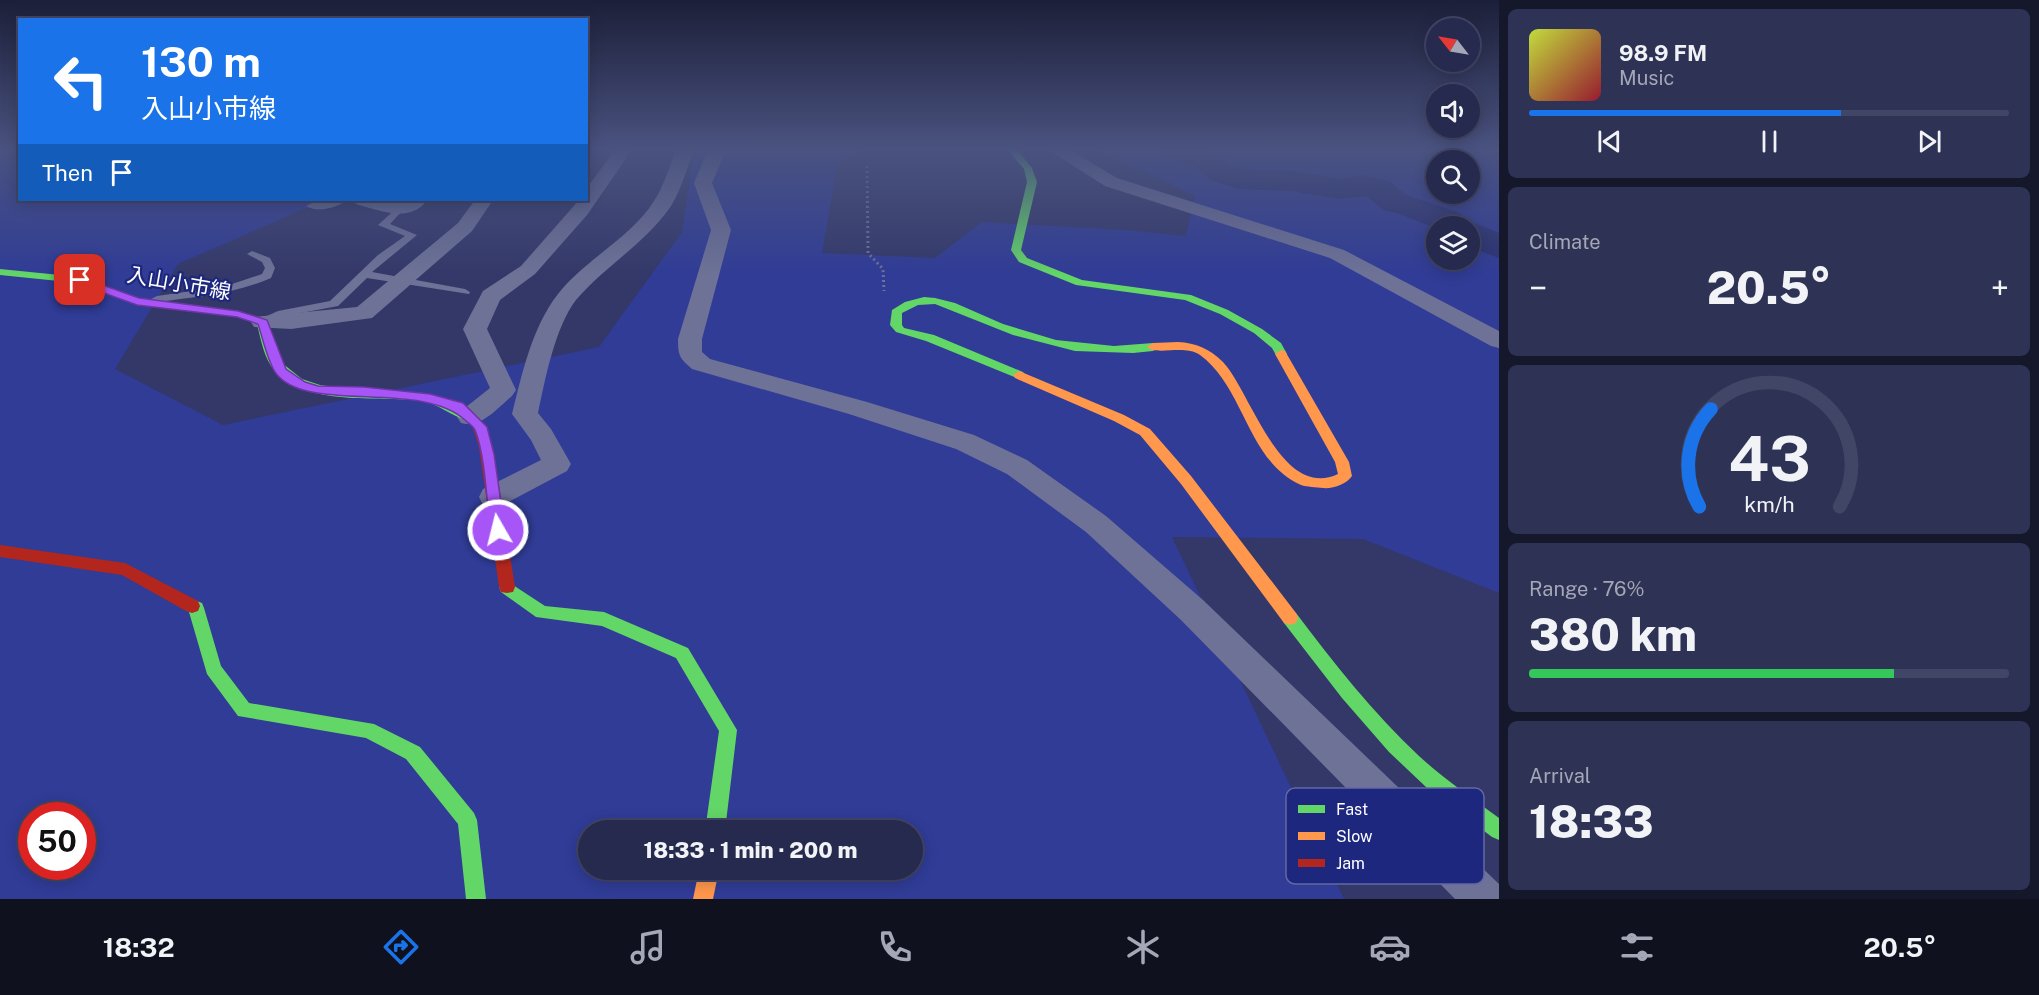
<!DOCTYPE html>
<html lang="en">
<head>
<meta charset="utf-8">
<style>
	:root { --surface:#262a4e; --page:#2e3255; --text:#f1f3f6; --muted:#a4a7b6; --line:#424666; --accent:#1a73e8 }
	body { margin:0; font-family:"Public Sans","Noto Sans JP",sans-serif; background:var(--page); color:var(--text); height:100vh; display:flex; flex-direction:column; font-size:22px; white-space:nowrap }
	* { box-sizing:border-box; margin:0 }
	p { font-size:20px; color:var(--muted) }
	.icon { flex:none; width:33px; height:33px; fill:none; stroke:currentColor; stroke-width:2; stroke-linecap:round; stroke-linejoin:round }
	.map { position:relative; flex:1; overflow:hidden }
	.details { display:flex; flex-direction:column; gap:9px; padding:9px; background:#15172b; width:540px }
	.details>* { flex:none }
	.banner { position:absolute; left:18px; top:18px; width:570px; height:183px; border-radius:0px; box-shadow:0 3px 15px #0003,0 0 0 2px var(--line); background:#1a73e8; color:#fff; overflow:hidden }
	.needle { width:39px; rotate:301deg }
	.fabs { position:absolute; left:1426px; top:18px; display:grid; gap:12px }
	.fabs a { display:grid; place-items:center; width:54px; height:54px; border-radius:50%; background:var(--surface); box-shadow:0 3px 15px #0003,0 0 0 2px var(--line); font-size:30px }
	.speed { position:absolute; left:18px; top:802px; display:flex; gap:12px; font-size:30px; font-weight:700; text-align:center }
	.speed>* { display:grid; place-content:center; width:78px; height:78px; border-radius:50%; background:var(--surface); box-shadow:0 3px 15px #0003,0 0 0 2px var(--line); line-height:1 }
	.speed .limit { border:9px solid #d22; background:#fff; color:#111 }
	.pin { position:absolute; display:grid; place-items:center; width:51px; height:51px; color:#fff; margin:-26px; border-radius:12px; box-shadow:0 3px 9px #0006 }
	.me { position:absolute; width:66px; margin:-33px; rotate:352deg; stroke-linejoin:round; filter:drop-shadow(0 0 4px #0008) }
	.turn { display:flex; align-items:center; gap:21px; height:126px; padding:0 24px; font-size:27px }
	.turn .icon { width:78px; height:78px; stroke-width:2.5 }
	.turn b { display:block; font-size:42px; line-height:51px }
	.then { display:flex; align-items:center; height:57px; padding:0 24px; background:#0003; gap:12px; font-size:22px }
	.big { font-size:45px; font-weight:800; line-height:1.1 }
	.details .card { flex:1; display:flex; flex-direction:column; justify-content:center; gap:9px; min-width:0; padding:0 21px; border-radius:9px; background:var(--page) }
	.details .dial { align-items:center; gap:0 }
	.dial svg { height:156px; overflow:visible; fill:none; stroke:var(--line); stroke-width:7; stroke-linecap:round; text-anchor:middle }
	.dial text { fill:var(--text); stroke:none }
	.song { display:flex; align-items:center; gap:18px }
	.cover { width:72px; height:72px; border-radius:9px; background:linear-gradient(135deg,hsl(70 70% 55%),hsl(350 70% 35%)) }
	.played { height:6px; border-radius:3px; background:linear-gradient(90deg,var(--accent) 65%,var(--line) 65%) }
	.keys { display:flex; justify-content:space-around; direction:ltr }
	.heat { display:flex; justify-content:space-between; align-items:center; font-size:33px; direction:ltr }
	.charge { height:9px; border-radius:4px; background:linear-gradient(90deg,#34c759 76%,var(--line) 0) }
	.trip { position:absolute; left:578px; top:820px; width:345px; height:60px; border-radius:30px; background:var(--surface); box-shadow:0 3px 15px #0003,0 0 0 2px var(--line); font-weight:800; line-height:60px; text-align:center }
	.menu { display:flex; height:96px; justify-content:space-around; align-items:center; background:#0f111f; color:var(--muted) }
	.menu .icon { width:42px; height:42px }
	.menu .on { color:var(--accent) }
	.menu b { font-size:27px; color:var(--text) }
	main { display:flex; flex:1; min-height:0 }
	.map>svg:first-child { display:block }
</style>
</head>
<body>
<main>
<div class="map">
<svg width="1499" height="899" viewBox="0 0 1499 899">
	<rect width="100%" height="100%" fill="#333868"/>
	<!-- green -->
	<path fill="#303c96" fill-rule="evenodd" d="M0,150H19L20,200H314L311,206L178,264L115,369L223,425L599,347L682,232L694,150H861L837,166L822,253L935,258L982,222L1126,230L1186,236L1195,196L1098,150H1499V593L1363,539L1172,537L1344,899H0ZM1437,160H1470V194H1437ZM1437,226H1470V260H1437ZM32,816H82V867H32ZM588,831H912V870H588Z"/>
	<g fill="none" stroke-linecap="round" stroke-linejoin="round">
		<!-- river -->
		<path fill="#2a3171" fill-rule="evenodd" d="M1162,150H1208L1218,153L1233,166L1242,169L1291,171L1340,179L1363,175L1377,178L1389,181L1406,195L1457,212L1470,219L1474,223L1499,233V258L1470,247V226H1437V229L1400,214L1384,210L1366,196L1340,199L1291,191L1238,189L1211,180L1196,167L1166,156Z"/>
		<!-- path -->
		<path stroke="#6e7297" stroke-width="3" stroke-dasharray="2 3" stroke-linecap="butt" d="M867,166L868,253L883,269L884,291"/>
		<!-- lane -->
		<path fill="#6e7297" fill-rule="evenodd" d="M335,200H347C337,208 317,213 306,206C314,200 326,204 335,200Z
			M399,206L404,209L390,224L417,235L372,272L465,289L470,292L469,294L367,278L338,306L285,316L266,324H258V320L278,311L330,301L378,255L405,236L378,225Z
			M252,251L270,258L275,268L271,278C234,294 196,297 157,302L151,299L157,296L226,286L262,274L265,268L262,262L247,254Z"/>
		<!-- street -->
		<path fill="#6e7297" fill-rule="evenodd" d="M615,150H632L587,215L535,274L500,300L487,329L516,390L512,396C497,408 481,429 461,423L457,417L461,411L490,388L463,329L483,291L521,266L579,200H586V189Z
			M676,150H694C687,168 681,190 671,206C646,243 605,266 576,300C555,327 545,380 538,413L551,429L571,464L567,471L503,505L493,508L483,505L479,497L483,489L541,460L531,440L512,414C522,374 532,327 558,294C583,261 633,236 654,201C664,186 669,167 676,150Z
			M708,150H726L712,183L731,230L702,339V352L710,359L867,402L974,435L1027,460L1106,516L1203,600L1499,884V899H1455L1181,620L1086,532L1007,474L956,449L849,414L692,369C680,358 678,357 678,339L711,230L694,183Z
			M1049,150H1070L1117,178L1344,250L1499,331V348L1491,346L1330,258L1105,186Z
			M354,200H384L397,203L404,200H427C411,224 378,210 356,204Z
			M475,200H493L472,231L372,318L291,329L254,327L251,322L254,317L357,307L458,223Z"/>
		<!-- fast -->
		<path fill="#63d668" fill-rule="evenodd" d="M1008,150H1017L1032,168L1037,182L1021,250L1027,258L1082,280L1191,295L1228,310L1262,329L1281,343L1287,354L1285,357H1277L1272,348L1254,333L1220,314L1185,300L1076,285L1019,262L1011,250L1027,182L1024,169Z
			M0,269L80,277L139,298L239,311L266,320L282,363L302,379L320,385L344,388L423,393L451,401L473,416L467,420C450,416 440,404 421,401C377,395 307,407 275,371C264,359 261,340 257,324L237,317L137,304L78,283L0,275Z
			M924,297L935,298L955,303L1003,324L1056,340L1114,346L1153,343L1159,347L1153,351L1133,353L1075,351L1013,335L935,304L918,305L902,313V325L904,328L934,335L1023,372L1025,375L1019,379L926,341L896,332L890,325L892,310L905,302Z
			M507,581L545,606L604,612L688,648L737,730L725,831H705L719,731L676,658L602,626L536,617L501,592L499,587L501,582Z
			M192,599L202,603L204,608L221,666L249,703L374,724L420,747L474,813L477,820L486,899H466L458,824L406,759L366,738L238,716L207,674L189,612L184,606L186,601Z
			M1290,611L1296,613C1334,663 1373,713 1419,756C1444,779 1472,798 1499,818V840L1492,837L1426,787L1389,752L1342,698L1284,623L1282,618L1284,613Z"/>
		<!-- slow -->
		<path fill="#ff974d" fill-rule="evenodd" d="M1178,342C1196,343 1210,349 1223,362C1251,392 1281,501 1338,474L1335,462L1275,354L1281,350L1285,351L1349,462L1352,476C1347,484 1333,489 1323,488C1316,487 1307,487 1301,485C1247,461 1245,388 1200,355C1184,344 1157,356 1147,347L1153,343Z
			M1019,371L1124,415L1150,429L1191,476L1296,613L1298,618L1296,623L1290,625L1284,623L1181,484L1140,435L1114,421L1015,378L1013,375Z
			M699,870H719L713,899H693Z"/>
		<!-- jam -->
		<path fill="#b3261e" fill-rule="evenodd" d="M467,412L484,423L493,447L515,587L513,592L507,593L501,592L499,587L479,447L473,428L461,416Z
			M0,545L125,563L198,601L200,606L198,611L192,613L186,611L122,575L0,557Z"/>
	</g>
	<!-- sky -->
	<linearGradient id="sky" x2="0" y2="1"><stop stop-color="#1c1f39"/><stop offset="0.54" stop-color="#4a5380"/><stop offset="1" stop-color="#4a5380" stop-opacity="0"/></linearGradient>
	<rect width="1499" height="276" fill="url(#sky)"/>
	<!-- route -->
	<path fill="#a855f7" stroke="#6d37a1" stroke-width="1.5" d="M80,277L139,298L238,311L267,320L286,369L305,382L318,386L364,387L430,394L463,403L487,427L494,454L505,530L503,534H492L490,530C487,503 485,454 475,430C473,426 468,423 465,420C421,379 304,415 275,372C267,359 263,339 258,324L237,317L137,305L76,283L75,280Z"/>
	<g text-anchor="middle" dominant-baseline="central" stroke-width="4.5" stroke-linejoin="round" paint-order="stroke">
		<!-- street labels -->
		<g font-size="21" fill="#fff" stroke="#1d277e">
			<text transform="translate(179 283) rotate(10)">入山小市線</text>
		</g>
	</g>
	<!-- legend -->
	<rect x="1286" y="788" width="198" height="96" rx="9" fill="#1d277e" stroke="#6168a5" stroke-width="1.5"/>
	<rect x="1298" y="805" width="27" height="8" fill="#63d668"/>
	<rect x="1298" y="832" width="27" height="8" fill="#ff974d"/>
	<rect x="1298" y="859" width="27" height="8" fill="#b3261e"/>
	<g font-size="16" fill="#fff">
		<text x="1336" y="815">Fast</text>
		<text x="1336" y="842">Slow</text>
		<text x="1336" y="869">Jam</text>
	</g>
</svg>
<div class="fabs">
<a><svg class="needle" viewBox="-14 -14 28 28"><path d="M0-13l5 13h-10z" fill="#e53935"/><path d="M0 13l5-13h-10z" fill="#a4a7b6"/></svg></a>
<a><svg class="icon" aria-label="sound" viewBox="0 0 24 24"><path d="M4 9h4l5-4v14l-5-4H4zM17 9q2 3 0 6"/></svg></a>
<a><svg class="icon" aria-label="search" viewBox="0 0 24 24"><circle cx="10" cy="10" r="6"/><path d="M15 15l6 6"/></svg></a>
<a><svg class="icon" aria-label="layers" viewBox="0 0 24 24"><path d="M12 4l9 5-9 5-9-5zM3 14l9 5 9-5"/></svg></a>
</div>
<div class="speed"><div class="limit">50</div></div>
<div class="pin" style="left:80px;top:280px;background:#d93025"><svg class="icon" aria-label="arrive" viewBox="0 0 24 24"><path d="M6 21V4h12l-3 4 3 4H6"/></svg></div>
<svg class="me" style="left:498px;top:530px" viewBox="-20 -20 40 40"><circle r="17" fill="#a855f7" stroke="#fff" stroke-width="3"/><path d="M0-11L8 9 0 5-8 9z" fill="#fff"/></svg>
<div class="trip">18:33 · 1 min · 200 m</div>
<div class="banner">
<div class="turn"><svg class="icon" aria-label="left" viewBox="0 0 24 24"><path d="M17 20v-9H6M10 6l-5 5 5 5"/></svg><div><b>130 m</b>入山小市線</div></div>
<div class="then">Then<svg class="icon" aria-label="arrive" viewBox="0 0 24 24"><path d="M6 21V4h12l-3 4 3 4H6"/></svg></div>
</div>
</div>
<section class="details">
<div class="card">
<div class="song"><i class="cover"></i><div><b>98.9 FM</b><p>Music</p></div></div>
<div class="played"></div>
<div class="keys"><svg class="icon" aria-label="previous" viewBox="0 0 24 24"><path d="M18 5L8 12l10 7zM5 5v14"/></svg><svg class="icon" aria-label="pause" viewBox="0 0 24 24"><path d="M8 5v14M16 5v14"/></svg><svg class="icon" aria-label="next" viewBox="0 0 24 24"><path d="M6 5l10 7-10 7zM19 5v14"/></svg></div>
</div>
<div class="card"><p>Climate</p>
<div class="heat"><a>−</a><b class="big">20.5°</b><a>+</a></div>
</div>
<div class="card dial"><svg viewBox="0 0 100 80">
<path d="M14 69A42 42 0 1 1 86 69"/>
<path d="M14 69A42 42 0 0 1 20 19" stroke="#1a73e8"/>
<text x="50" y="56" font-size="32" font-weight="700">43</text>
<text x="50" y="72" font-size="11">km/h</text>
</svg></div>
<div class="card"><p>Range · 76%</p><b class="big">380 km</b><div class="charge"></div></div>
<div class="card"><p>Arrival</p><b class="big">18:33</b></div>
</section>
</main>
<nav class="menu">
<b>18:32</b>
<svg class="icon on" aria-label="directions" viewBox="0 0 24 24"><path d="M12 3l9 9-9 9-9-9zM9 14v-3h6M13 9l2 2-2 2"/></svg>
<svg class="icon" aria-label="music" viewBox="0 0 24 24"><path d="M9 18V5l10-2v13"/><circle cx="6" cy="18" r="3"/><circle cx="16" cy="16" r="3"/></svg>
<svg class="icon" aria-label="phone" viewBox="0 0 24 24"><path d="M5 4h4l2 5-3 2q2 4 5 5l2-3 5 2v4C11 20 4 13 5 4z"/></svg>
<svg class="icon" aria-label="climate" viewBox="0 0 24 24"><path d="M12 3v18M4 7l16 10M4 17L20 7"/></svg>
<svg class="icon" aria-label="car" viewBox="0 0 24 24"><path d="M5 17H2v-5l4-1 3-4h7l3 4 3 1v5h-3M9 17h6M6 11h13"/><circle cx="7" cy="17" r="2"/><circle cx="17" cy="17" r="2"/></svg>
<svg class="icon" aria-label="filters" viewBox="0 0 24 24"><path d="M4 7h16M4 17h16"/><circle cx="9" cy="7" r="2"/><circle cx="15" cy="17" r="2"/></svg>
<b>20.5°</b>
</nav>
</body>
</html>
